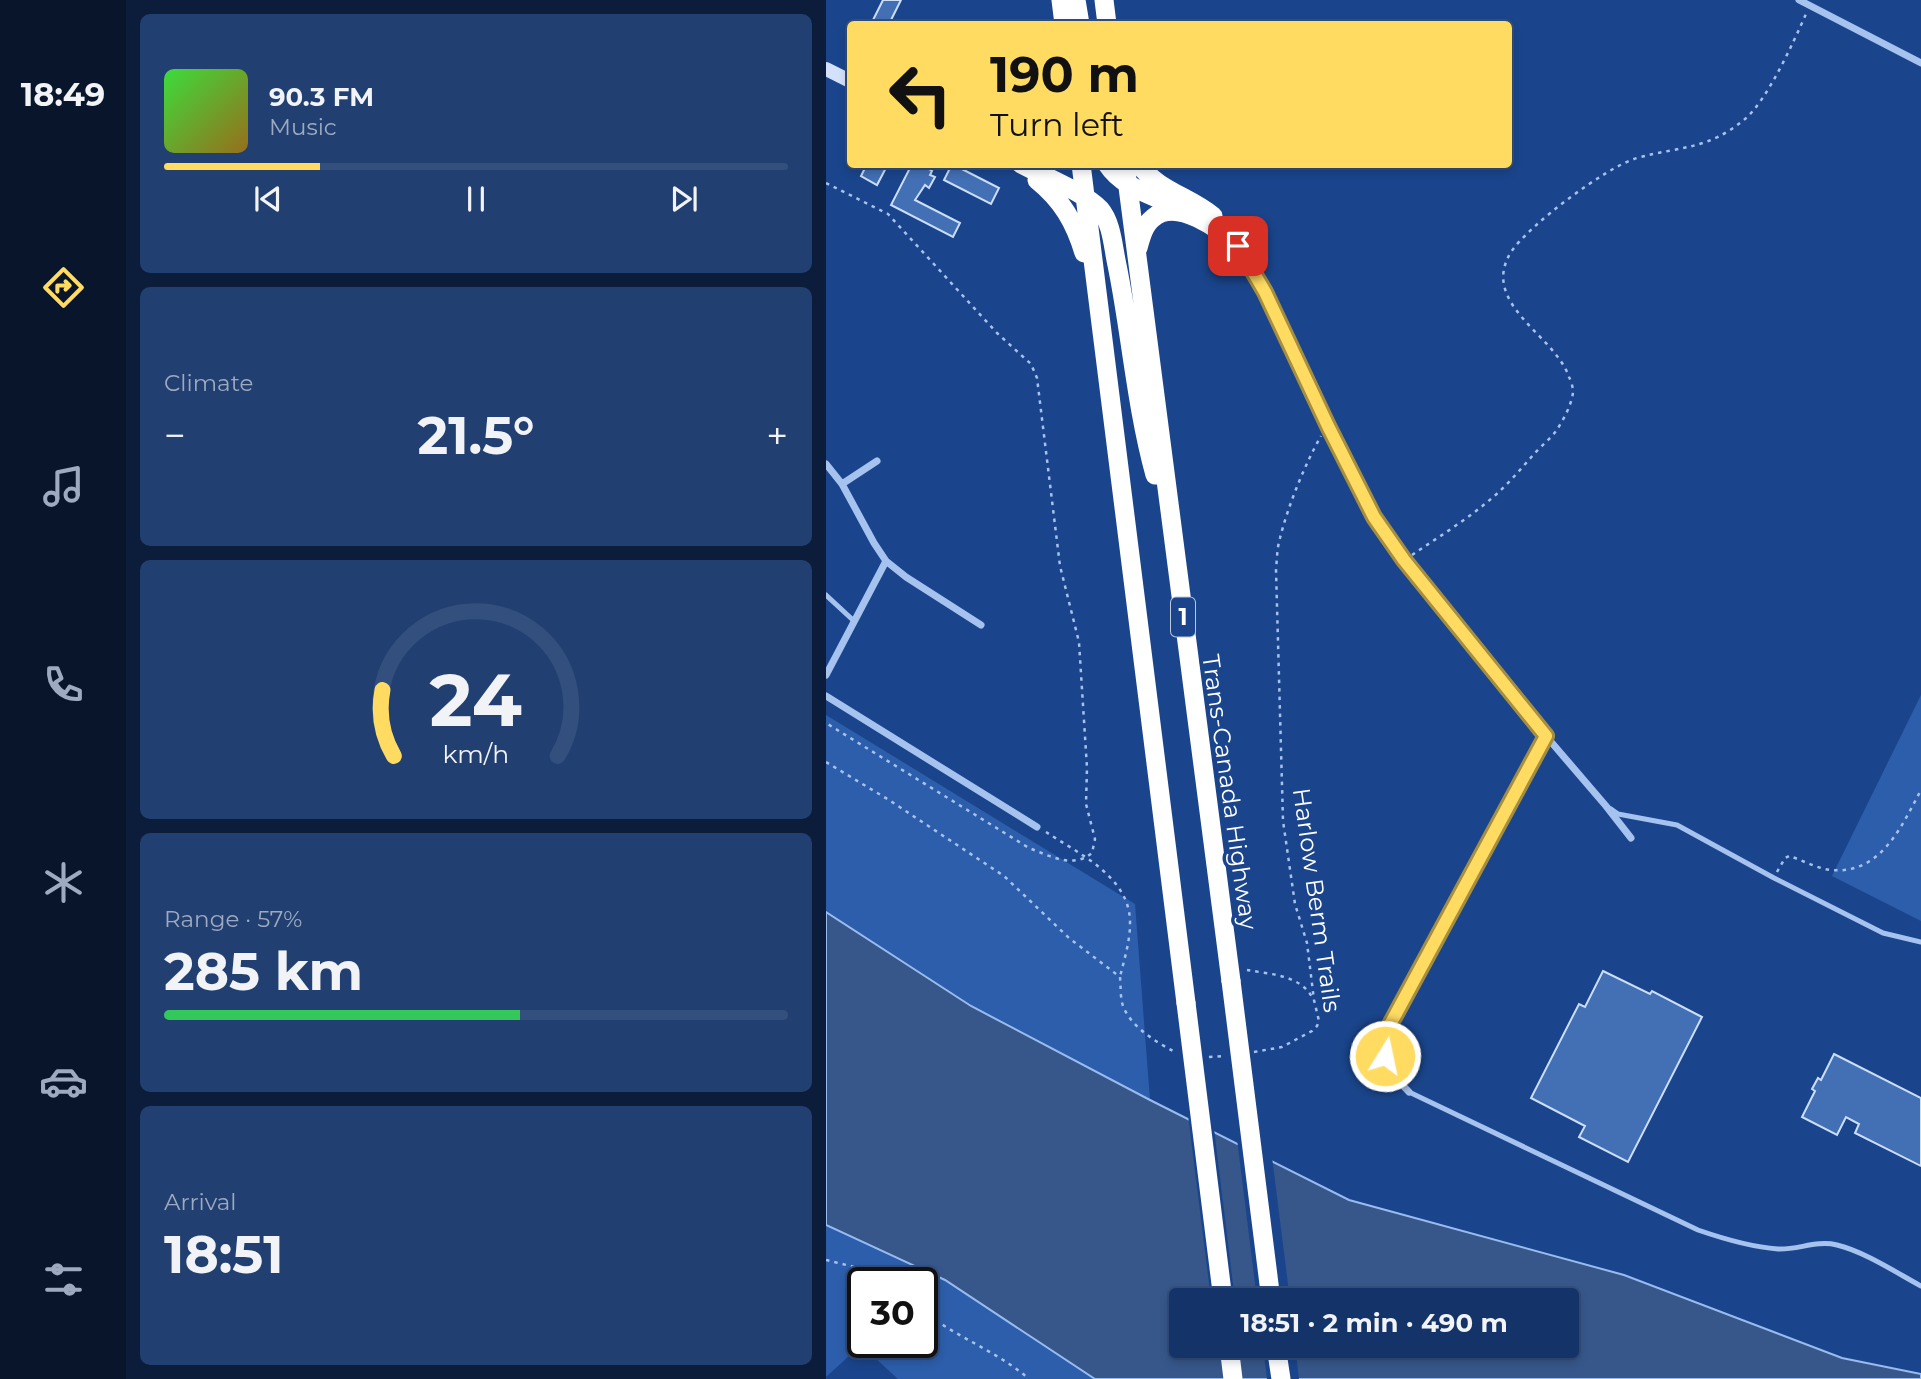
<!DOCTYPE html>
<html lang="en">
<head>
<meta charset="utf-8">
<style>
	:root { --surface:#143469; --page:#213f71; --text:#f1f3f6; --muted:#9daac0; --line:#334f7d; --accent:#ffdb62 }
	body { margin:0; font-family:Montserrat,sans-serif; background:var(--page); color:var(--text); height:100vh; display:flex; flex-direction:column; font-size:26px; white-space:nowrap }
	* { box-sizing:border-box; margin:0 }
	p { font-size:23px; color:var(--muted) }
	.icon { flex:none; width:38px; height:38px; fill:none; stroke:currentColor; stroke-width:2; stroke-linecap:round; stroke-linejoin:round }
	.map { position:relative; flex:1; overflow:hidden }
	.drawer { display:flex; flex-direction:column; gap:14px; padding:14px; background:#0b1d3a; width:700px }
	.drawer>* { flex:none }
	.banner { position:absolute; left:21px; top:21px; width:665px; height:147px; border-radius:7px; box-shadow:0 4px 10px #0003,0 0 0 2px var(--line); background:#ffdb62; color:#111; overflow:hidden }
	.speed { position:absolute; left:21px; top:1267px; display:flex; gap:14px; font-size:35px; font-weight:700; text-align:center }
	.speed>* { display:grid; place-content:center; width:91px; height:91px; border-radius:50%; background:var(--surface); box-shadow:0 4px 10px #0003,0 0 0 2px var(--line); line-height:1 }
	.speed .limit { border:4px solid #111; border-radius:10px; background:#fff; color:#111 }
	.pin { position:absolute; display:grid; place-items:center; width:60px; height:60px; color:#fff; margin:-30px; border-radius:14px; box-shadow:0 4px 10px #0006 }
	.me { position:absolute; width:77px; margin:-38px; rotate:10deg; stroke-linejoin:round; filter:drop-shadow(0 0 5px #0008) }
	.turn { display:flex; align-items:center; gap:24px; height:147px; padding:0 28px; font-size:32px }
	.turn .icon { width:91px; height:91px; stroke-width:2.5 }
	.turn b { display:block; font-size:49px; line-height:60px }
	.big { font-size:52px; font-weight:700; line-height:1.1 }
	.drawer .tile { flex:1; display:flex; flex-direction:column; justify-content:center; gap:10px; min-width:0; padding:0 24px; border-radius:10px; background:var(--page) }
	.drawer .dial { align-items:center; gap:0 }
	.dial svg { height:182px; overflow:visible; fill:none; stroke:var(--line); stroke-width:7; stroke-linecap:round; text-anchor:middle }
	.dial text { fill:var(--text); stroke:none }
	.song { display:flex; align-items:center; gap:21px }
	.cover { width:84px; height:84px; border-radius:10px; background:linear-gradient(135deg,hsl(120 70% 55%),hsl(40 70% 35%)) }
	.played { height:7px; border-radius:4px; background:linear-gradient(90deg,var(--accent) 25%,var(--line) 25%) }
	.keys { display:flex; justify-content:space-around; direction:ltr }
	.heat { display:flex; justify-content:space-between; align-items:center; font-size:38px; direction:ltr }
	.charge { height:10px; border-radius:5px; background:linear-gradient(90deg,#34c759 57%,var(--line) 0) }
	.trip { position:absolute; left:343px; top:1288px; width:410px; height:70px; border-radius:7px; background:var(--surface); box-shadow:0 4px 10px #0003,0 0 0 2px var(--line); font-weight:700; line-height:70px; text-align:center }
	main { display:flex; flex:1; min-height:0 }
	.menu { display:flex; flex-direction:column; width:126px; justify-content:space-around; align-items:center; background:#08152a; color:var(--muted) }
	.menu .icon { width:49px; height:49px }
	.menu .current { color:var(--accent) }
	.menu b { font-size:32px; color:var(--text) }
	.map>svg:first-child { display:block }
</style>
</head>
<body>
<main>
<nav class="menu">
<b>18:49</b>
<svg class="icon current" aria-label="directions" viewBox="0 0 24 24"><path d="M12 3l9 9-9 9-9-9zM9 14v-3h6M13 9l2 2-2 2"/></svg>
<svg class="icon" aria-label="music" viewBox="0 0 24 24"><path d="M9 18V5l10-2v13"/><circle cx="6" cy="18" r="3"/><circle cx="16" cy="16" r="3"/></svg>
<svg class="icon" aria-label="phone" viewBox="0 0 24 24"><path d="M5 4h4l2 5-3 2q2 4 5 5l2-3 5 2v4C11 20 4 13 5 4z"/></svg>
<svg class="icon" aria-label="climate" viewBox="0 0 24 24"><path d="M12 3v18M4 7l16 10M4 17L20 7"/></svg>
<svg class="icon" aria-label="car" viewBox="0 0 24 24"><path d="M5 17H2v-5l4-1 3-4h7l3 4 3 1v5h-3M9 17h6M6 11h13"/><circle cx="7" cy="17" r="2"/><circle cx="17" cy="17" r="2"/></svg>
<svg class="icon" aria-label="filters" viewBox="0 0 24 24"><path d="M4 7h16M4 17h16"/><circle cx="9" cy="7" r="2"/><circle cx="15" cy="17" r="2"/></svg>
</nav>
<section class="drawer">
<div class="tile">
<div class="song"><i class="cover"></i><div><b>90.3 FM</b><p>Music</p></div></div>
<div class="played"></div>
<div class="keys"><svg class="icon" aria-label="previous" viewBox="0 0 24 24"><path d="M18 5L8 12l10 7zM5 5v14"/></svg><svg class="icon" aria-label="pause" viewBox="0 0 24 24"><path d="M8 5v14M16 5v14"/></svg><svg class="icon" aria-label="next" viewBox="0 0 24 24"><path d="M6 5l10 7-10 7zM19 5v14"/></svg></div>
</div>
<div class="tile"><p>Climate</p>
<div class="heat"><a>−</a><b class="big">21.5°</b><a>+</a></div>
</div>
<div class="tile dial"><svg viewBox="0 0 100 80">
<path d="M14 69A42 42 0 1 1 86 69"/>
<path d="M14 69A42 42 0 0 1 9 40" stroke="#ffdb62"/>
<text x="50" y="56" font-size="32" font-weight="700">24</text>
<text x="50" y="72" font-size="11">km/h</text>
</svg></div>
<div class="tile"><p>Range · 57%</p><b class="big">285 km</b><div class="charge"></div></div>
<div class="tile"><p>Arrival</p><b class="big">18:51</b></div>
</section>
<div class="map">
<svg width="1095" height="1379" viewBox="0 0 1095 1379">
	<rect width="100%" height="100%" fill="#1a458c"/>
	<!-- green -->
	<path fill="#2d5eab" fill-rule="evenodd" d="M1095,695V921L1006,876Z
		M0,715L309,904L324,1100L145,1006L0,912Z
		M0,1225L119,1280L269,1379H72L35,1345L0,1377ZM37,1283H96V1342H37Z"/>
	<!-- water -->
	<path fill="#37578b" stroke="#98bcf0" stroke-width="2" fill-rule="evenodd" d="M0,912L145,1006L324,1100L523,1200L798,1275L1016,1358L1095,1374V1379H269L119,1280L0,1225ZM355,1300H740V1346H355Z"/>
	<!-- pier -->
	<path fill="#1a458c" d="M362,1115L388,1128L409,1300H385Z
		M411,1139L446,1157L464,1300H431Z
		M437,1346H469L473,1379H441Z"/>
	<!-- building -->
	<path fill="#436fb5" stroke="#cbdefa" stroke-width="2" d="M57,0H75L63,24H45Z
		M41,164H62L51,185L35,176Z
		M86,164H94L106,171L104,175L109,177L103,188L99,185L89,200L134,223L127,237L65,205Z
		M126,164L173,188L165,204L118,180Z
		M777,971L824,994L826,991L876,1017L802,1162L753,1137L759,1126L705,1098L753,1004L759,1007Z
		M1008,1054L1095,1098V1166L1029,1133L1033,1124L1020,1117L1011,1135L976,1117L989,1091L986,1089L992,1078L995,1080Z"/>
	<g fill="none" stroke-linecap="round" stroke-linejoin="round">
		<!-- path -->
		<path stroke="#a6c2ee" stroke-width="2.5" stroke-dasharray="3.5 5" stroke-linecap="butt" d="M0,183L62,214L171,333L205,364L211,378L234,566L253,642L261,768L260,804L269,839L266,853C247,869 224,856 203,848L0,723
			M586,555C611,538 637,522 660,503C678,489 693,471 708,454C715,446 724,439 730,431C737,421 746,404 747,392C747,387 745,381 743,377C729,335 653,304 685,252C703,225 780,167 811,158C855,146 882,150 919,119C942,99 967,43 980,14
			M0,762L63,800L178,876L243,938L294,977C295,987 294,997 297,1006C305,1027 330,1042 349,1052
			M220,832C253,854 305,877 304,924C304,942 298,960 294,977
			M951,872L959,858L963,856C976,860 990,868 1004,870C1055,875 1075,827 1095,790
			M421,970C443,974 474,975 486,997
			M428,1052L456,1047L486,1031L491,1026L493,1021L488,1000L481,943L469,904L457,821L450,570C451,559 451,548 454,538C462,506 479,464 495,436
			M383,1057L397,1056
			M0,1260L57,1274L69,1283
			M96,1310C129,1337 171,1351 203,1379"/>
		<!-- lane -->
		<path stroke="#a6c2ee" stroke-width="5" d="M0,595L28,621
			M785,809L792,814L851,825L948,878L1057,933L1095,942
			M583,1092L872,1230C898,1239 924,1247 952,1249C972,1250 990,1240 1011,1245C1037,1251 1071,1273 1095,1286"/>
		<!-- street -->
		<path stroke="#a6c2ee" stroke-width="7" d="M973,0L1095,63
			M412,247L439,292L502,426L548,517L578,560L720,736L780,806L805,838
			M0,464L16,484L48,543L60,561L80,577L155,625
			M16,484L51,461
			M0,675L60,561
			M0,696L211,827
			M583,1092C562,1071 559,1063 559,1034L720,736"/>
		<!-- secondary -->
		<path stroke="#d3e1fa" stroke-width="14" d="M0,69L24,81"/>
		<!-- highway -->
		<path stroke="#fff" stroke-width="19" d="M235,0L238,24
			M250,0L254,24
			M278,0L281,24
			M195,164C217,176 258,192 274,209C286,223 287,247 291,265C305,334 310,406 329,475
			M255,164L360,1003
			M281,164C296,187 323,194 347,205
			M299,164L405,981
			M313,164C332,191 363,196 387,216
			M211,180C236,200 249,223 258,253
			M312,248C315,237 318,225 327,218C351,197 394,230 412,246
			M403,1346L407,1379
			M450,1346L455,1379"/>
		<!-- highway-bridge -->
		<path stroke="#fff" stroke-width="19" d="M405,981L445,1300
			M360,1003L397,1300"/>
	</g>
	<g fill="none" stroke-linecap="round" stroke-linejoin="round">
		<defs>
			<path id="route" d="M412,246L439,292L502,426L548,517L578,560L720,736L559,1034V1056"/>
		</defs>
		<!-- route casing -->
		<use href="#route" stroke="#a68e40" stroke-width="18"/>
		<!-- route -->
		<use href="#route" stroke="#ffdb62" stroke-width="12"/>
	</g>
	<g text-anchor="middle" dominant-baseline="central" stroke-width="7" stroke-linejoin="round" paint-order="stroke">
		<!-- shield labels -->
		<rect fill="#1a458c" stroke="#bac7dc" stroke-width="2" x="345" y="597.5" width="24" height="39" rx="5"/>
		<g font-size="23" font-weight="bold" fill="#fff">
			<text x="357" y="617">1</text>
		</g>
		<!-- street labels -->
		<g font-size="24" fill="#fff" stroke="#1a458c">
			<text transform="translate(404 792) rotate(82)">Trans-Canada Highway</text>
			<text transform="translate(491 900) rotate(82)">Harlow Berm Trails</text>
		</g>
	</g>
</svg>
<div class="speed"><div class="limit">30</div></div>
<div class="pin" style="left:412px;top:246px;background:#d93025"><svg class="icon" aria-label="arrive" viewBox="0 0 24 24"><path d="M6 21V4h12l-3 4 3 4H6"/></svg></div>
<svg class="me" style="left:559px;top:1056px" viewBox="-20 -20 40 40"><circle r="17" fill="#ffdb62" stroke="#fff" stroke-width="3"/><path d="M0-11L8 9 0 5-8 9z" fill="#fff"/></svg>
<div class="trip">18:51 · 2 min · 490 m</div>
<div class="banner">
<div class="turn"><svg class="icon" aria-label="left" viewBox="0 0 24 24"><path d="M17 20v-9H6M10 6l-5 5 5 5"/></svg><div><b>190 m</b>Turn left</div></div>
</div>
</div>
</main>
</body>
</html>
